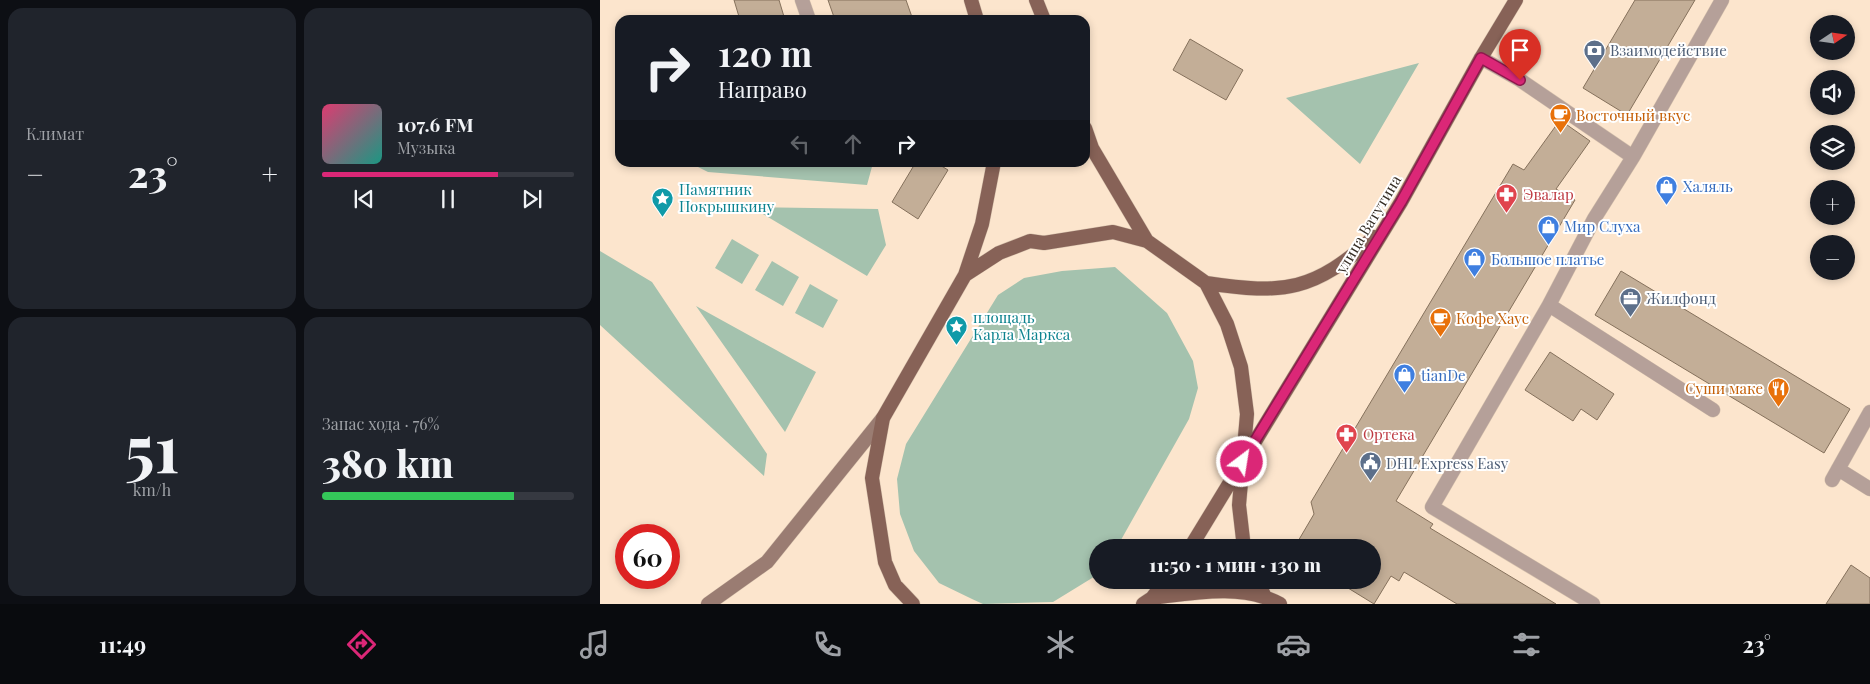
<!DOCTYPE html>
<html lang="ru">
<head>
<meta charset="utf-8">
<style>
	:root { --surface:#171b24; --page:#20242c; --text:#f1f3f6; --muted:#9ea1a6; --line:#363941; --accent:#db2777 }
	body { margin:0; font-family:"Playfair Display",serif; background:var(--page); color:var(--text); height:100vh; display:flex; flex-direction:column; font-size:19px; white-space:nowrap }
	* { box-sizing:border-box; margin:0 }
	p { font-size:16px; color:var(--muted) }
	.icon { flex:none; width:28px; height:28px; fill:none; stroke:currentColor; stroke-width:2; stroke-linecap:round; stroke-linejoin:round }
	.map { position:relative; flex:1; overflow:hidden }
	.panel { display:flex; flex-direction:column; gap:8px; padding:8px; background:#0d0f14; width:600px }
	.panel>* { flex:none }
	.top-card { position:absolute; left:15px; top:15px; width:475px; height:152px; border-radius:15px; box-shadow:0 2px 8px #0003; background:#171b24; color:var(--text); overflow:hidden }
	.needle { width:32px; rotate:77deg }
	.tools { position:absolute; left:1210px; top:15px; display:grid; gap:10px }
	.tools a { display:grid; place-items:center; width:45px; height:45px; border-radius:50%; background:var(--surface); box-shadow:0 2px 8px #0003; font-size:25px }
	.speed { position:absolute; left:15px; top:524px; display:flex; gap:10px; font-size:25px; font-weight:700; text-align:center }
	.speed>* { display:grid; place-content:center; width:65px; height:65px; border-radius:50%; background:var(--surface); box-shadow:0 2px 8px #0003; line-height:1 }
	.speed .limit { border:8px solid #d22; background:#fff; color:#111 }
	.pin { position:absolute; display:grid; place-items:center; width:42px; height:42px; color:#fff; margin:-51px -21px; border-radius:50% 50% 50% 0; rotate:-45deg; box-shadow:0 0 5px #0007 }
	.pin .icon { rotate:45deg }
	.me { position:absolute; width:55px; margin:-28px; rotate:31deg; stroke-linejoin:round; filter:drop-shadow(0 0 4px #0008) }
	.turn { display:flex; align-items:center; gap:18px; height:105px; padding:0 20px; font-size:22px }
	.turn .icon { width:65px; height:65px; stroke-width:2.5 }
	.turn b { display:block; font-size:35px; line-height:42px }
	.lanes { display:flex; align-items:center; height:48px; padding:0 20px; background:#0003; justify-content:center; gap:25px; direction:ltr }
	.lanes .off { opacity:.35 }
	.big { font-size:38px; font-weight:800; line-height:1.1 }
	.panel .widget { flex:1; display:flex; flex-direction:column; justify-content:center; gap:8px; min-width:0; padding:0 18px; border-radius:15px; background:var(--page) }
	.panel .dial { align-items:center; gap:0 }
	.dial b { font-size:65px; line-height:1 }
	.song { display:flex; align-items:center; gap:15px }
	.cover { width:60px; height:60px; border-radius:8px; background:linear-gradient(135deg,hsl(340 70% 55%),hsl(170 70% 35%)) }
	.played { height:5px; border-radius:2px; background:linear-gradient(90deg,var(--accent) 70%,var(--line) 70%) }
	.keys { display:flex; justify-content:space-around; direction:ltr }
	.heat { display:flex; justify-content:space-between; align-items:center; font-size:28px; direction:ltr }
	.charge { height:8px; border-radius:4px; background:linear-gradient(90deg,#34c759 76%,var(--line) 0) }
	.panel .tiles { flex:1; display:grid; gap:8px; grid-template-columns:repeat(2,1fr) }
	.trip { position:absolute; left:489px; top:539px; width:292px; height:50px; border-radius:25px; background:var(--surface); box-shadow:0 2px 8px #0003; font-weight:800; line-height:50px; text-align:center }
	.menu { display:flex; height:80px; justify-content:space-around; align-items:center; background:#090b0e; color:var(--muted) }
	.menu .icon { width:35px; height:35px }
	.menu .active { color:var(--accent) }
	.menu b { font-size:22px; color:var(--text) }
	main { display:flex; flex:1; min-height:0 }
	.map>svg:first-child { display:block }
</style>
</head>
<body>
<main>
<section class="panel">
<div class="tiles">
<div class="widget"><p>Климат</p>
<div class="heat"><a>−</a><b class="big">23°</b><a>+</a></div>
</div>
<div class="widget">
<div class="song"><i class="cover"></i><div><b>107.6 FM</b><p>Музыка</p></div></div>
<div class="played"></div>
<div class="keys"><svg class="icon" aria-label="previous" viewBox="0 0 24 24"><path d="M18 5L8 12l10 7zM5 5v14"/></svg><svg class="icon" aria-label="pause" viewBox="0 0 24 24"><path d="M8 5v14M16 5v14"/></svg><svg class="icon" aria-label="next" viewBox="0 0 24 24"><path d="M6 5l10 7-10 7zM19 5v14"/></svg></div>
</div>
<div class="widget dial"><b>51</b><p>km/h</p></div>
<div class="widget"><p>Запас хода · 76%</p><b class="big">380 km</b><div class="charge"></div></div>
</div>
</section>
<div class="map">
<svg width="1270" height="604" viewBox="0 0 1270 604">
	<rect width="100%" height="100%" fill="#fce5cd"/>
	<!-- green -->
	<path fill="#a4c2ae" d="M819,63L760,164L686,98Z
		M90,163H273L267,185L108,172Z
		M151,207L278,209L286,245L267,276Z
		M132,239L159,255L142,284L115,268Z
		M0,251L52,282L167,454L164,476L0,325Z
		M172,261L199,277L183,306L155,290Z
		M515,267L567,313L593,361L598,388L589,419L517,547L498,548L497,575L453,602L383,604L372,599L339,583L314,551L300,514L297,479L306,444L398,295L424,278L462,271Z
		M210,284L238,300L223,328L195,313Z
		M96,306L216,372L185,432Z"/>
	<!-- building -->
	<path fill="#c3ae97" stroke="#85715c" d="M134,0H179L185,20H140Z
		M228,0H306L313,20H235Z
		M1035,0H1095L1027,115L983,88Z
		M590,39L643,70L626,100L573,70Z
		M960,120L990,141L956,189L975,200L796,501L833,524L830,528L956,604H857L804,572L799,581L791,576L774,604L735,580H772V548H694L714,514L711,502L913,164L924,170Z
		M316,162H335L348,170L318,219L292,202Z
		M1021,271L1250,409L1224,453L995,315Z
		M950,352L1014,394L997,420L981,409L973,421L925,390Z
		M1251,565L1270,578V604H1226Z"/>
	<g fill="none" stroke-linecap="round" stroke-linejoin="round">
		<defs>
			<path id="service" d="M202,0L209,20
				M881,58L920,80L1033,157L994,219L949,305L1113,410
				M1033,157L1122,0
				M949,305L832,507L993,604
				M1238,469L1270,489
				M1232,480L1270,412"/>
			<path id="secondary" d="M108,604L167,562L283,418"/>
			<path id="primary" d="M371,0L377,20
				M436,0L444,20
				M485,128L492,148L547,241
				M365,275L399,253L430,241L444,243L513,232L547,241L606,283L627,324L641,367L647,414L639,505L644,548
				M606,283C685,295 714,291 774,237
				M590,548L801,202L881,58L916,0
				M657,580L664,595
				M552,598C593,593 642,583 680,604
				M313,604L295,585L285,562L272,478L283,418L365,275L382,224L394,162
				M543,604L552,598L566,580"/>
		</defs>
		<!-- service casing -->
		<use href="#service" stroke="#d8c4af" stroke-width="15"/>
		<!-- secondary casing -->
		<use href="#secondary" stroke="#d8c4af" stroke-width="15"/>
		<!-- primary casing -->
		<use href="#primary" stroke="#d8c4af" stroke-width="15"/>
		<!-- service -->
		<use href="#service" stroke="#b5a099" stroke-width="14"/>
		<!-- secondary -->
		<use href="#secondary" stroke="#9a7c72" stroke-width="14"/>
		<!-- primary -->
		<use href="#primary" stroke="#876257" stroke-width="14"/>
	</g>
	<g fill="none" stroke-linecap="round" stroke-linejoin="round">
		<defs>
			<path id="route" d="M642,462L801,202L881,58L920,80"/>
		</defs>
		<!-- route casing -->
		<use href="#route" stroke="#8e194d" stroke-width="12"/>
		<!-- route -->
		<use href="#route" stroke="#db2777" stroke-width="9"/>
	</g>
	<!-- icons -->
	<defs>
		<symbol id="bank-pin" viewBox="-11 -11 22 30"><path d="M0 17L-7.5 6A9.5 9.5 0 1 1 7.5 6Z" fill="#5c6f8a" stroke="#fff"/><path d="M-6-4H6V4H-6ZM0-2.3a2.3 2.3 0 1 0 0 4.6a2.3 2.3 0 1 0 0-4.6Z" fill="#fff"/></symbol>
		<symbol id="cafe-pin" viewBox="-11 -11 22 30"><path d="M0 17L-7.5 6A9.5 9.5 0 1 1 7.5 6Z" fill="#e8710a" stroke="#fff"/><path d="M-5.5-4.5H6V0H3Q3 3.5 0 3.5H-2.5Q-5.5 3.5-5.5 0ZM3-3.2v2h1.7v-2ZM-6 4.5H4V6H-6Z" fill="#fff"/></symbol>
		<symbol id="shop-pin" viewBox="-11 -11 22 30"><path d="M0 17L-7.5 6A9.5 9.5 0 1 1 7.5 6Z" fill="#3f7fe0" stroke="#fff"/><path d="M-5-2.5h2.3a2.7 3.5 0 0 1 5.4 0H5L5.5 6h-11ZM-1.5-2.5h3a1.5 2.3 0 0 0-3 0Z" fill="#fff"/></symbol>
		<symbol id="pharmacy-pin" viewBox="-11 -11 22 30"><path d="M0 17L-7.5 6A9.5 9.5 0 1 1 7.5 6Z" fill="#e0444e" stroke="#fff"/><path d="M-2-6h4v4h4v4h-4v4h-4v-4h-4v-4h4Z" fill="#fff"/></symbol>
		<symbol id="sight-pin" viewBox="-11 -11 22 30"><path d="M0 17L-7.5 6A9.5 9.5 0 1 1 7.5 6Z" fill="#0f9aa8" stroke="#fff"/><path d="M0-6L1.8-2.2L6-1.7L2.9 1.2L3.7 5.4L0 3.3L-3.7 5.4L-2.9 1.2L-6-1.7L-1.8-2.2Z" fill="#fff"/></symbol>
		<symbol id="office-pin" viewBox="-11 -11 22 30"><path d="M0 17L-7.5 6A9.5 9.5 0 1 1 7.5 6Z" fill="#5c6f8a" stroke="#fff"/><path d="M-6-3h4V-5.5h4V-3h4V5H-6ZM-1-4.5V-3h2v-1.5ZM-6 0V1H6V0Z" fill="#fff"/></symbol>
		<symbol id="restaurant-pin" viewBox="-11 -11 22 30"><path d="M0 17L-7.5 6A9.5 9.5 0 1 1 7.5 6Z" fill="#e8710a" stroke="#fff"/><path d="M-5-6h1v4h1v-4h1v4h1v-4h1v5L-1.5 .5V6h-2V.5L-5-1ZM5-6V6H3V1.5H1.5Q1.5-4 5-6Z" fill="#fff"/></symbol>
		<symbol id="civic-pin" viewBox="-11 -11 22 30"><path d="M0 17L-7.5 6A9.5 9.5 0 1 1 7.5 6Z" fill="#5c6f8a" stroke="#fff"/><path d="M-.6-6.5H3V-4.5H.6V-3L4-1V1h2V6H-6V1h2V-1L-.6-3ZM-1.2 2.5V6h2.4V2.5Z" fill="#fff"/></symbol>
	</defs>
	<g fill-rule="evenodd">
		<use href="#bank-pin" x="982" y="38" width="25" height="34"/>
		<use href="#cafe-pin" x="948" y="102" width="25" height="34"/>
		<use href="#shop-pin" x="1054" y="174" width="25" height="34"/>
		<use href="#pharmacy-pin" x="894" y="182" width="25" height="34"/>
		<use href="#sight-pin" x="50" y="186" width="25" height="34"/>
		<use href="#shop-pin" x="936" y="214" width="25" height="34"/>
		<use href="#shop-pin" x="862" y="246" width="25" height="34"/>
		<use href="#office-pin" x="1018" y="286" width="25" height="34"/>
		<use href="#cafe-pin" x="828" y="306" width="25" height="34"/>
		<use href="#sight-pin" x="344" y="314" width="25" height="34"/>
		<use href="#shop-pin" x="792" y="362" width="25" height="34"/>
		<use href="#restaurant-pin" x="1166" y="376" width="25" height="34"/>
		<use href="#pharmacy-pin" x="734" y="422" width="25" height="34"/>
		<use href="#civic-pin" x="758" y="450" width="25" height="34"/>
	</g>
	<g text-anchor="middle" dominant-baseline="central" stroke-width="4" stroke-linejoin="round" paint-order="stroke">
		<!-- service labels -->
		<g font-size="15" fill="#4e5e75" stroke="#fff" text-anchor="start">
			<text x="1010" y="50">Взаимодействие</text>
			<text x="1046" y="298">Жилфонд</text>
			<text x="786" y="463">DHL Express Easy</text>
		</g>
		<!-- food labels -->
		<g font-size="15" fill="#c56008" stroke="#fff" text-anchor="start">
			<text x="976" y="115">Восточный вкус</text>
			<text x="856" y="318">Кофе Хаус</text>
			<text x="1163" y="388" text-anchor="end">Суши маке</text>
		</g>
		<!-- shop labels -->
		<g font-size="15" fill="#366cbe" stroke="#fff" text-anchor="start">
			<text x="1083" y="186">Халяль</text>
			<text x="964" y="226">Мир Слуха</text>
			<text x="891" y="259">Большое платье</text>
			<text x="821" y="375">tianDe</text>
		</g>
		<!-- culture labels -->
		<g font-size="15" fill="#0d838f" stroke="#fff" text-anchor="start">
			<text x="79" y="189">Памятник<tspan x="79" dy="17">Покрышкину</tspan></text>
			<text x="373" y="317">площадь<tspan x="373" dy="17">Карла Маркса</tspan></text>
		</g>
		<!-- health labels -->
		<g font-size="15" fill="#be3a42" stroke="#fff" text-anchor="start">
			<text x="923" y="194">Эвалар</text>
			<text x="763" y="434">Ортека</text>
		</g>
		<!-- street labels -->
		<g font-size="15" fill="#352d24" stroke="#fff">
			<text transform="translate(768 224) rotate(-59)">улица Ватутина</text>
		</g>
	</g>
</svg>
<div class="tools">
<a><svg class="needle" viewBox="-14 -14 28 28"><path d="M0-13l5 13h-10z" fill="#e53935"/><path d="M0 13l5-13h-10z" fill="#9ea1a6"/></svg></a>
<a><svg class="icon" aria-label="sound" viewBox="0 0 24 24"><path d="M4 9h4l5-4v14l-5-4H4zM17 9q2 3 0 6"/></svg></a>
<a><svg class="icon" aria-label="layers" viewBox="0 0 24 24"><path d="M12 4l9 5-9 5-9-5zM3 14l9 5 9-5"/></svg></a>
<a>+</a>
<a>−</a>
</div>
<div class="speed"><div class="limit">60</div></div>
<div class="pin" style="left:920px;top:80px;background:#d93025"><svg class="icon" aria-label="arrive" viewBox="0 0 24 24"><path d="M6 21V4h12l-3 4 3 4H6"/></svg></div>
<svg class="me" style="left:642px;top:462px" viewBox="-20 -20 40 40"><circle r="17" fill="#db2777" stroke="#fff" stroke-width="3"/><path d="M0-11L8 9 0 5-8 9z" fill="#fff"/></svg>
<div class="trip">11:50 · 1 мин · 130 m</div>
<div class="top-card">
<div class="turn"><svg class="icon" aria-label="right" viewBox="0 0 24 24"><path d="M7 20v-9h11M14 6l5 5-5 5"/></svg><div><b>120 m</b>Направо</div></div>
<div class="lanes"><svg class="icon off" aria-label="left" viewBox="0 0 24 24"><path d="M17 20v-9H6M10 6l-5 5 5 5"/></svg><svg class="icon off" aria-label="ahead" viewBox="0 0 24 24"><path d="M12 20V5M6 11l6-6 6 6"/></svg><svg class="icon" aria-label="right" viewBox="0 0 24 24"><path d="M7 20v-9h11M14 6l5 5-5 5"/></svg></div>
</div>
</div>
</main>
<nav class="menu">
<b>11:49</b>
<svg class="icon active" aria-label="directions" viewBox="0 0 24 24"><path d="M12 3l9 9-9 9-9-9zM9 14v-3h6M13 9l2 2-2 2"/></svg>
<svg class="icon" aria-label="music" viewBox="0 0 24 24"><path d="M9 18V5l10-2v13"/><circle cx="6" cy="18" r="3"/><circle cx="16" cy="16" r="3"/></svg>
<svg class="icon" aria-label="phone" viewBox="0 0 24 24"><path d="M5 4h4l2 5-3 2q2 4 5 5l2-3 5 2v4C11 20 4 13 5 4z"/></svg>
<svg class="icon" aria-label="climate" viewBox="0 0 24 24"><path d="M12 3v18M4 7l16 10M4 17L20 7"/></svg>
<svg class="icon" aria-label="car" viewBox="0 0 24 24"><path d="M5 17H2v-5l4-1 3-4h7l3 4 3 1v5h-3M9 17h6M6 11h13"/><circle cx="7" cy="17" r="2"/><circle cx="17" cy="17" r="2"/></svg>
<svg class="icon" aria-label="filters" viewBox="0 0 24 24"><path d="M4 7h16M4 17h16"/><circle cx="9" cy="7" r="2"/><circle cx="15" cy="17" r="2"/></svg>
<b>23°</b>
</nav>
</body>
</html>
